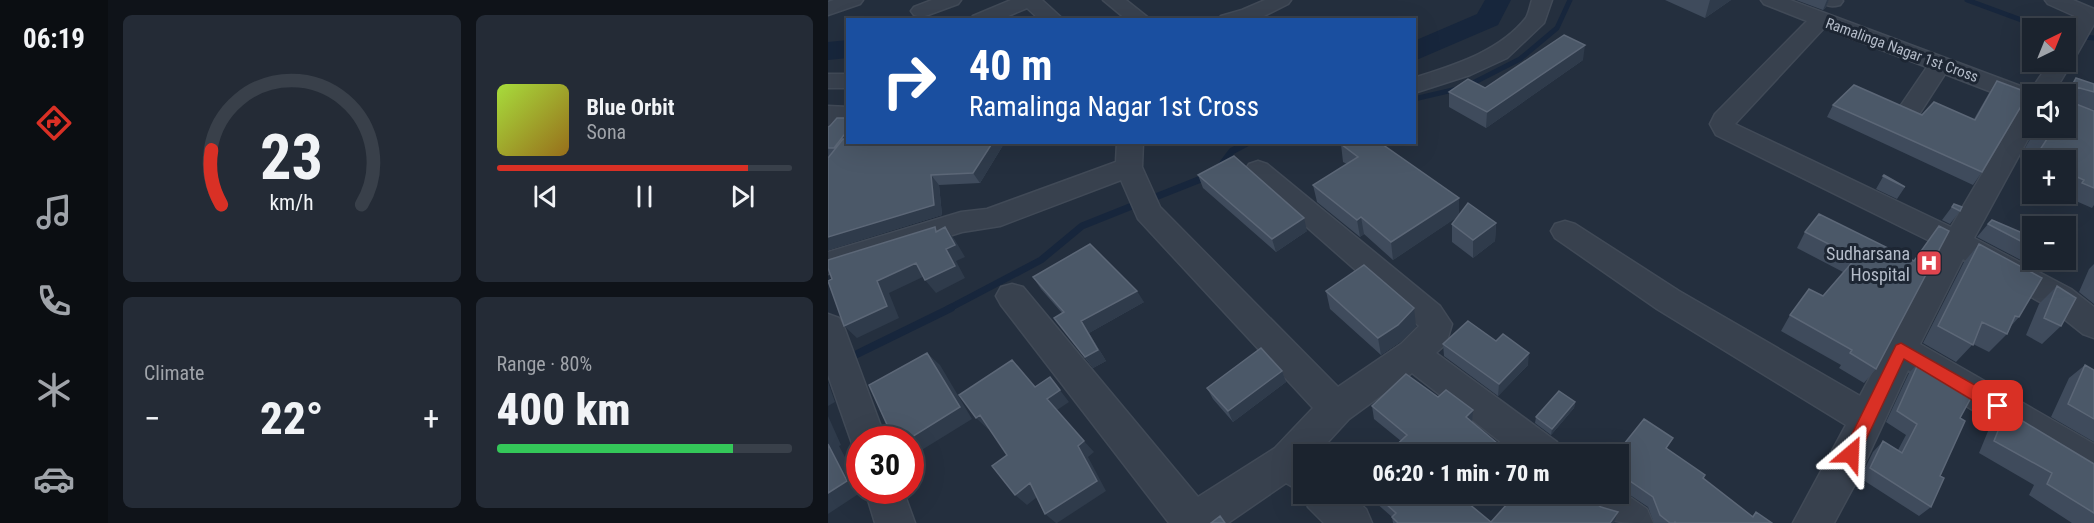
<!DOCTYPE html>
<html lang="en">
<head>
<meta charset="utf-8">
<style>
	:root { --surface:#1b232e; --page:#242b36; --text:#f1f3f6; --muted:#a0a4aa; --line:#39404a; --accent:#d93025 }
	body { margin:0; font-family:"Roboto Condensed",sans-serif; background:var(--page); color:var(--text); height:100vh; display:flex; flex-direction:column; font-size:22px; white-space:nowrap }
	* { box-sizing:border-box; margin:0 }
	p { font-size:20px; color:var(--muted) }
	.icon { flex:none; width:33px; height:33px; fill:none; stroke:currentColor; stroke-width:2; stroke-linecap:round; stroke-linejoin:round }
	.map { position:relative; flex:1; overflow:hidden }
	.drawer { display:flex; flex-direction:column; gap:15px; padding:15px; background:#0f1319; width:720px }
	.drawer>* { flex:none }
	.hud { position:absolute; left:18px; top:18px; width:570px; height:126px; border-radius:0px; box-shadow:0 6px 24px #0002,0 0 0 2px var(--line); background:#1a4fa0; color:#fff; overflow:hidden }
	.needle { width:39px; rotate:43deg }
	.tools { position:absolute; left:1194px; top:18px; display:grid; gap:12px }
	.tools a { display:grid; place-items:center; width:54px; height:54px; border-radius:0px; background:var(--surface); box-shadow:0 6px 24px #0002,0 0 0 2px var(--line); font-size:30px }
	.speed { position:absolute; left:18px; top:426px; display:flex; gap:12px; font-size:30px; font-weight:700; text-align:center }
	.speed>* { display:grid; place-content:center; width:78px; height:78px; border-radius:50%; background:var(--surface); box-shadow:0 6px 24px #0002,0 0 0 2px var(--line); line-height:1 }
	.speed .limit { border:9px solid #d22; background:#fff; color:#111 }
	.pin { position:absolute; display:grid; place-items:center; width:51px; height:51px; color:#fff; margin:-26px; border-radius:12px; box-shadow:0 3px 9px #0006 }
	.me { position:absolute; width:66px; margin:-33px; rotate:26deg; stroke-linejoin:round; filter:drop-shadow(0 0 4px #0008) }
	.turn { display:flex; align-items:center; gap:21px; height:126px; padding:0 24px; font-size:27px }
	.turn .icon { width:78px; height:78px; stroke-width:2.5 }
	.turn b { display:block; font-size:42px; line-height:51px }
	.big { font-size:45px; font-weight:800; line-height:1.1 }
	.drawer .card { flex:1; display:flex; flex-direction:column; justify-content:center; gap:9px; min-width:0; padding:0 21px; border-radius:9px; background:var(--page) }
	.drawer .dial { align-items:center; gap:0 }
	.dial svg { height:156px; overflow:visible; fill:none; stroke:var(--line); stroke-width:7; stroke-linecap:round; text-anchor:middle }
	.dial text { fill:var(--text); stroke:none }
	.song { display:flex; align-items:center; gap:18px }
	.cover { width:72px; height:72px; border-radius:9px; background:linear-gradient(135deg,hsl(80 70% 55%),hsl(40 70% 35%)) }
	.played { height:6px; border-radius:3px; background:linear-gradient(90deg,var(--accent) 85%,var(--line) 85%) }
	.keys { display:flex; justify-content:space-around; direction:ltr }
	.heat { display:flex; justify-content:space-between; align-items:center; font-size:33px; direction:ltr }
	.charge { height:9px; border-radius:4px; background:linear-gradient(90deg,#34c759 80%,var(--line) 0) }
	.drawer .tiles { flex:1; display:grid; gap:15px; grid-template-columns:repeat(2,1fr) }
	.trip { position:absolute; left:465px; top:444px; width:336px; height:60px; border-radius:0px; background:var(--surface); box-shadow:0 6px 24px #0002,0 0 0 2px var(--line); font-weight:800; line-height:60px; text-align:center }
	main { display:flex; flex:1; min-height:0 }
	.dock { display:flex; flex-direction:column; width:108px; justify-content:space-around; align-items:center; background:#0b0e12; color:var(--muted) }
	.dock .icon { width:42px; height:42px }
	.dock .current { color:var(--accent) }
	.dock b { font-size:27px; color:var(--text) }
	.map>svg:first-child { display:block }
</style>
</head>
<body>
<main>
<nav class="dock">
<b>06:19</b>
<svg class="icon current" aria-label="directions" viewBox="0 0 24 24"><path d="M12 3l9 9-9 9-9-9zM9 14v-3h6M13 9l2 2-2 2"/></svg>
<svg class="icon" aria-label="music" viewBox="0 0 24 24"><path d="M9 18V5l10-2v13"/><circle cx="6" cy="18" r="3"/><circle cx="16" cy="16" r="3"/></svg>
<svg class="icon" aria-label="phone" viewBox="0 0 24 24"><path d="M5 4h4l2 5-3 2q2 4 5 5l2-3 5 2v4C11 20 4 13 5 4z"/></svg>
<svg class="icon" aria-label="climate" viewBox="0 0 24 24"><path d="M12 3v18M4 7l16 10M4 17L20 7"/></svg>
<svg class="icon" aria-label="car" viewBox="0 0 24 24"><path d="M5 17H2v-5l4-1 3-4h7l3 4 3 1v5h-3M9 17h6M6 11h13"/><circle cx="7" cy="17" r="2"/><circle cx="17" cy="17" r="2"/></svg>
</nav>
<section class="drawer">
<div class="tiles">
<div class="card dial"><svg viewBox="0 0 100 80">
<path d="M14 69A42 42 0 1 1 86 69"/>
<path d="M14 69A42 42 0 0 1 9 41" stroke="#d93025"/>
<text x="50" y="56" font-size="32" font-weight="700">23</text>
<text x="50" y="72" font-size="11">km/h</text>
</svg></div>
<div class="card">
<div class="song"><i class="cover"></i><div><b>Blue Orbit</b><p>Sona</p></div></div>
<div class="played"></div>
<div class="keys"><svg class="icon" aria-label="previous" viewBox="0 0 24 24"><path d="M18 5L8 12l10 7zM5 5v14"/></svg><svg class="icon" aria-label="pause" viewBox="0 0 24 24"><path d="M8 5v14M16 5v14"/></svg><svg class="icon" aria-label="next" viewBox="0 0 24 24"><path d="M6 5l10 7-10 7zM19 5v14"/></svg></div>
</div>
<div class="card"><p>Climate</p>
<div class="heat"><a>−</a><b class="big">22°</b><a>+</a></div>
</div>
<div class="card"><p>Range · 80%</p><b class="big">400 km</b><div class="charge"></div></div>
</div>
</section>
<div class="map">
<svg width="1266" height="523" viewBox="0 0 1266 523">
	<rect width="100%" height="100%" fill="#242f3e"/>
	<g fill="none" stroke-linecap="round" stroke-linejoin="round">
		<!-- stream-far2 -->
		<path stroke="#17263c" stroke-width="5" d="M1139,0L1215,28
			M1238,35L1266,38
			M639,86L692,59L729,28L742,0
			M586,99L629,89"/>
		<!-- stream-far1 -->
		<path stroke="#17263c" stroke-width="7" d="M392,167L404,151L421,142
			M325,198L378,177
			M120,309L213,260L254,226L304,206"/>
		<!-- stream -->
		<path stroke="#17263c" stroke-width="8" d="M29,354L123,308"/>
		<!-- river -->
		<path fill="#17263c" fill-rule="evenodd" d="M657,0H683L670,25L586,61V41L649,14Z
			M20,40V58L0,60V42Z"/>
		<defs>
			<path id="minor" d="M6,0H35L32,4L0,15V2Z
				M104,0H133L130,4L100,15L93,17L86,15L83,11L86,7Z
				M183,0H214L236,20H212L199,8L171,20H142L145,16Z
				M275,0H298L323,20H299Z
				M437,0H463L460,4L428,20H390L393,16L414,10Z
				M704,0H724L716,23L679,58L642,75L586,93V78C626,65 671,52 698,18C701,13 702,6 704,0Z
				M933,0H962L1203,90L1222,62H1238V36L1249,17L1220,4L1217,0H1245L1266,9V24L1249,54L1243,60L1244,62L1225,94H1204L1206,128L1146,238L1243,289L1266,307V338L1255,334L1221,307L1135,259L1092,344L1266,444V482L1253,477L1080,370L1027,484L1006,523H965L1018,425L829,309L727,238L723,231L727,224L737,221L747,224L851,291L1032,396L1112,246L888,135L882,124L887,114L979,21L936,4ZM996,28L1099,67L1069,111L1072,116L1081,118L1090,116L1117,74L1195,104L1123,227L907,124Z
				M993,0H1014L1015,1L1012,5C1004,7 998,7 993,0Z
				M0,74H20V88H0Z
				M0,106L20,107C20,124 18,136 0,141Z
				M289,142H315L314,167L332,207L510,387L573,344L591,326L421,176L417,170L421,164L430,161L439,164L612,306L624,324L618,344L608,353L729,442L734,454H688L584,373L521,419L489,454H476V494H521L538,509L544,523H496L480,507L475,493L458,483L400,523H341L173,305L168,296L173,287L184,284L195,287L370,497L447,448L485,408L310,219L293,180L172,226L134,232L0,274V252L133,212L159,209L288,162Z
				M0,314L11,318L16,327L58,440H32V454L27,452L0,375Z
				M790,489L819,509L825,523C791,523 763,523 747,494H790Z
				M37,490H75L87,523H47Z"/>
		</defs>
		<!-- minor casing -->
		<use href="#minor" stroke="#414a57" stroke-width="3"/>
		<!-- minor -->
		<use href="#minor" fill="#38414e" fill-rule="evenodd"/>
	</g>
	<!-- wall -->
	<path fill="#3f4b5c" d="M837,0H903L877,18Z
		M968,0H1001L998,7L995,10Z
		M755,60L658,128L621,107V92L657,88Z
		M1248,78L1266,84V110L1261,109L1266,111V205L1264,208L1241,198L1242,195L1238,193V160H1204V179L1194,174L1207,154L1197,148L1208,129V128H1238V94H1236Z
		M1169,81L1154,172L1145,185L999,117L1005,105L1146,119L1161,93Z
		M0,127L20,142H177L152,183L111,185L114,215L0,250Z
		M513,144L631,198V214L668,223L667,241L645,258L624,242V224L629,217L565,260L536,234L532,237L489,202L485,185L519,164L515,162Z
		M370,175L479,231L448,252L375,188Z
		M1056,175L1077,187L1069,199L1048,189Z
		M1126,204L1132,211L1122,224L1114,220Z
		M1160,224L1204,237V260H1219L1210,269L1149,237Z
		M1111,226L1048,369L1036,383L1011,368L1013,365L953,331L962,315L995,296L1015,272L969,248L977,232L1086,261Z
		M1151,244L1191,317L1183,326L1179,334L1161,352L1145,344L1128,362L1095,343L1136,262Z
		M1266,264V304L1251,292L1261,269Z
		M205,277L316,302L261,333L278,361L265,368L226,318L234,313L213,289Z
		M1229,286L1233,326L1214,344L1198,335L1211,304Z
		M498,291L588,326L572,342L553,355L502,309Z
		M668,341L700,365L670,396L616,356L615,344Z
		M1091,362L1132,418L1112,476L1103,507L1091,516L1032,478L1045,452L1055,441L1070,450L1078,435L1058,422L1081,373Z
		M1257,365L1266,370V442L1223,417L1241,378Z
		M454,371L458,382L405,422L385,399L379,388Z
		M747,402L746,408L723,435L707,423L708,417Z
		M544,406L644,423L669,443L668,454H559L573,441L546,419Z
		M1178,411L1266,464V523H1244L1201,495L1206,485L1151,453L1163,424Z
		M840,449L875,478L924,516L928,512L944,523H826L820,507L790,487V454Z
		M538,494H632L631,495L663,522L750,499L786,523H565L564,517Z"/>
	<!-- shaded-wall -->
	<path fill="#2f3b4b" d="M882,0H903L877,18Z
		M999,0H1001L998,7L995,10Z
		M757,45L755,60L658,128L659,112Z
		M20,130V142L16,159L6,148Z
		M165,142H177L152,183L145,173Z
		M103,175L111,185L114,215L0,250V237Z
		M631,198V216L565,260L563,242Z
		M533,217L536,234L532,237L529,220Z
		M476,218L479,231L448,252L444,239Z
		M668,223L667,241L645,258V240Z
		M117,227L127,240L137,257L128,261L137,278L108,293L97,280L118,249Z
		M88,263L99,275L61,293L71,318L29,338L16,326L49,281Z
		M309,291L316,302L261,333L278,361L265,368L257,357L253,321Z
		M586,308L588,326L572,342L553,355L550,338Z
		M99,353L112,365L144,419L84,456H82V440H79Z
		M701,353L700,365L670,396L671,384Z
		M454,371L458,382L405,422L400,411Z
		M222,377L241,402L229,410L219,399Z
		M0,382L7,402L0,406Z
		M747,402L746,408L723,435L724,429Z
		M645,410L644,423L638,417Z
		M152,415L164,426L160,429L148,418Z
		M0,416L13,445L11,446L32,485V490H35V491L0,514Z
		M256,441L266,452L260,457L278,491L229,523H228L217,514L250,446Z
		M669,443L668,454H658Z
		M202,483L214,493L199,505L187,495Z
		M790,512L786,523H782Z"/>
	<!-- building -->
	<path fill="#4b5868" stroke="#5c6777" stroke-width="1.5" d="M736,35L757,45L659,112L621,92L640,79L657,88Z
		M1248,78L1266,84V92L1248,87V104L1266,111V188L1254,183L1256,180L1238,172V160H1209L1206,159L1219,139L1209,133L1212,128H1238V97Z
		M1169,81L1201,93L1154,172L1005,105L1026,85L1094,115L1106,102L1147,120Z
		M9,118H20V130L6,148H0V127L2,126Z
		M15,139H20V142H165L145,173L103,175L106,205L0,237V158Z
		M516,142H551L631,198L563,242L533,217L529,220L485,185L530,157L513,144Z
		M406,156L476,218L444,239L370,175Z
		M1056,175L1077,187L1055,176Z
		M640,203L668,223L645,240L624,224Z
		M1126,204L1134,207L1132,211L1124,207Z
		M991,214L1086,261L1111,226L1121,231L1048,369L1022,353L1024,350L962,315L981,289L995,296L1028,258L977,232Z
		M1164,220L1204,237V247L1160,224Z
		M107,227L108,232L117,227L127,245L118,249L127,266L97,280L88,263L49,281L59,306L16,326L0,281L4,279L0,268V260Z
		M262,244L309,291L253,321L270,350L257,357L226,318L236,312L205,277Z
		M1151,244L1214,278L1191,317L1187,316L1179,334L1154,322L1145,345L1110,326Z
		M536,265L586,308L570,325L550,338L498,291Z
		M1229,286L1248,298L1233,326L1216,318Z
		M640,321L668,341L675,334L701,353L671,384L615,344Z
		M433,348L454,371L400,411L379,388Z
		M99,353L132,407L79,440H66L41,385Z
		M184,360L207,387L222,377L232,390L219,399L256,441L250,446L269,481L217,514L202,483L187,495L164,466L179,455L152,415L148,418L131,395Z
		M1091,362L1145,394L1132,418L1137,421L1112,476L1116,478L1103,507L1042,468L1055,441L1074,453L1089,424L1069,411Z
		M1257,365L1266,370V419L1240,404Z
		M578,374L610,397L618,390L645,410L638,417L669,443L658,454H559L579,435L544,406Z
		M731,391L747,402L724,429L708,417Z
		M1178,411L1266,464V513L1219,484L1224,473L1166,441Z
		M816,419L845,438L838,448L877,475L875,478L925,517L928,512L944,523H848L847,522L846,523H842L832,515L825,497L796,477H792V481H790V454H788Z
		M0,444L19,481L0,493Z
		M547,494H629L663,522L688,494H743L750,499L756,495L773,507L790,512L782,523H570L564,517L568,513Z
		M392,516L397,523H383Z"/>
	<!-- route -->
	<path fill="#d93025" stroke="#8d1f18" stroke-width="1.5" d="M1073,343L1175,401L1178,406L1175,412L1170,414L1164,412L1076,359L1029,459L1023,462L1017,459L1014,454L1017,448L1068,345Z"/>
	<!-- icons -->
	<defs>
		<symbol id="hospital-square" viewBox="-11 -11 22 22"><rect x="-9" y="-9" width="18" height="18" rx="4" fill="#e0444e" stroke="#1d2633"/><path d="M-5-5h3v3.5h4V-5h3V5h-3V1.5h-4V5h-3Z" fill="#fff"/></symbol>
	</defs>
	<g fill-rule="evenodd">
		<use href="#hospital-square" x="1086" y="248" width="30" height="30"/>
	</g>
	<g text-anchor="middle" dominant-baseline="central" stroke-width="6" stroke-linejoin="round" paint-order="stroke">
		<!-- far-street labels -->
		<g font-size="15" fill="#b4bcc9" stroke="#1d2633">
			<text transform="translate(1074 50) rotate(20)">Ramalinga Nagar 1st Cross</text>
		</g>
		<!-- poi labels -->
		<g font-size="18" fill="#b4bcc9" stroke="#1d2633" text-anchor="end">
			<text x="1082" y="253">Sudharsana<tspan x="1082" dy="21">Hospital</tspan></text>
		</g>
	</g>
</svg>
<div class="tools">
<a><svg class="needle" viewBox="-14 -14 28 28"><path d="M0-13l5 13h-10z" fill="#e53935"/><path d="M0 13l5-13h-10z" fill="#a0a4aa"/></svg></a>
<a><svg class="icon" aria-label="sound" viewBox="0 0 24 24"><path d="M4 9h4l5-4v14l-5-4H4zM17 9q2 3 0 6"/></svg></a>
<a>+</a>
<a>−</a>
</div>
<div class="speed"><div class="limit">30</div></div>
<div class="pin" style="left:1170px;top:406px;background:#d93025"><svg class="icon" aria-label="arrive" viewBox="0 0 24 24"><path d="M6 21V4h12l-3 4 3 4H6"/></svg></div>
<svg class="me" style="left:1023px;top:454px" viewBox="-20 -20 40 40"><path d="M0-17L14 15 0 8-14 15z" fill="#d93025" stroke="#fff" stroke-width="4"/></svg>
<div class="trip">06:20 · 1 min · 70 m</div>
<div class="hud">
<div class="turn"><svg class="icon" aria-label="right" viewBox="0 0 24 24"><path d="M7 20v-9h11M14 6l5 5-5 5"/></svg><div><b>40 m</b>Ramalinga Nagar 1st Cross</div></div>
</div>
</div>
</main>
</body>
</html>
